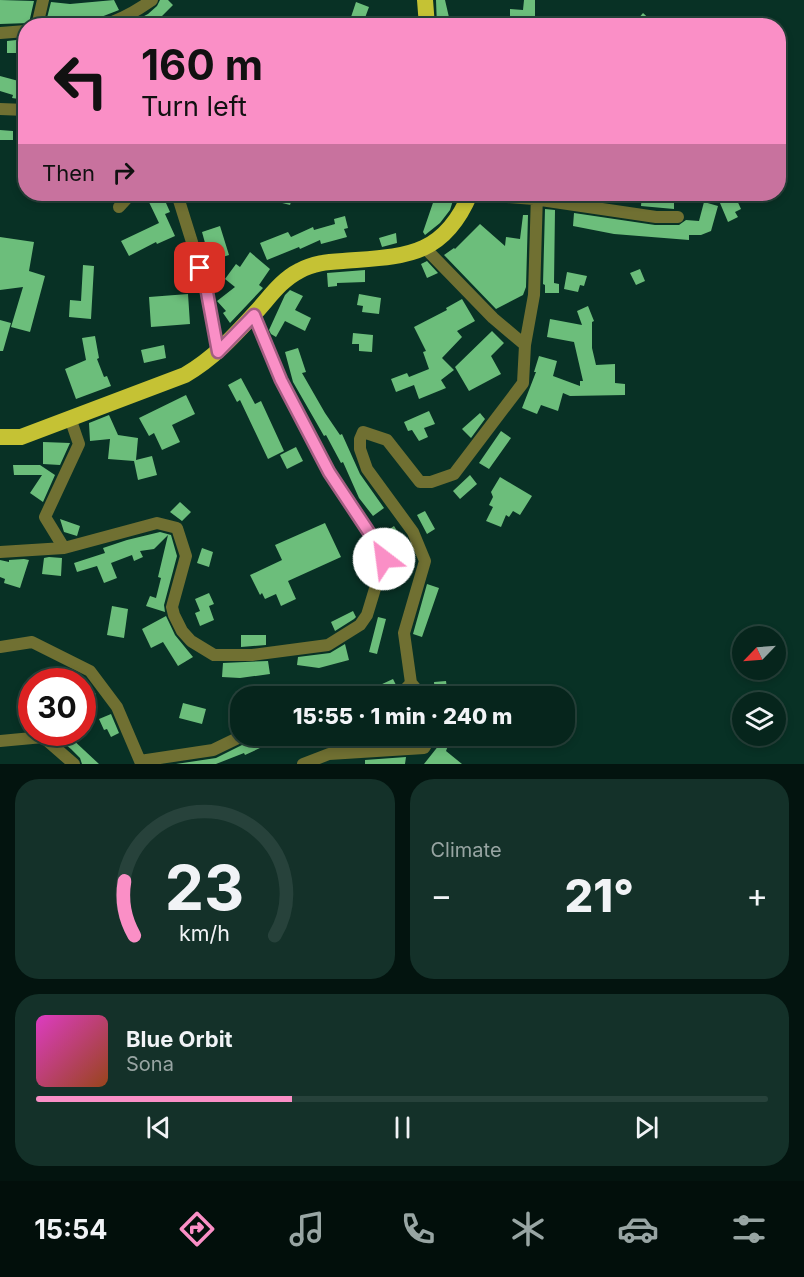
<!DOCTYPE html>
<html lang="en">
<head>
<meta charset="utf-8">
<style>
	:root { --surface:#06251c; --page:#143129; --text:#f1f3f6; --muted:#98a5a3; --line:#27423b; --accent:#fa8fc6 }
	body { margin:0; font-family:Inter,sans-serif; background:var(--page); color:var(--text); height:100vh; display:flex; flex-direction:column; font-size:22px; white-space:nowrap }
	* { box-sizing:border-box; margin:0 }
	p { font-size:20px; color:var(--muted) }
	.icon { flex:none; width:33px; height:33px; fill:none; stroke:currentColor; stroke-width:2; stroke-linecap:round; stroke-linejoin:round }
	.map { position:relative; height:764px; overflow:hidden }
	.sheet { display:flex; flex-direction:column; gap:15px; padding:15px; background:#03140f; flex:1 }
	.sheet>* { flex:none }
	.top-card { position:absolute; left:18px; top:18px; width:768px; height:183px; border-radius:24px; box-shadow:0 3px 9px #0003,0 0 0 2px var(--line); background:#fa8fc6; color:#111; overflow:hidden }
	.needle { width:39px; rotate:245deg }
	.buttons { position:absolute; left:732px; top:626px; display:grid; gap:12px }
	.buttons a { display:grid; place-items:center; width:54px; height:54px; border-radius:50%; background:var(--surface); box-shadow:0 3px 9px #0003,0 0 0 2px var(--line); font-size:30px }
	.speed { position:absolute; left:18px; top:668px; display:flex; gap:12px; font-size:30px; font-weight:700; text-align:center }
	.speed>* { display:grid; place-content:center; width:78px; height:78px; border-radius:50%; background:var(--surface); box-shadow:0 3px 9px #0003,0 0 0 2px var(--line); line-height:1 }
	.speed .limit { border:9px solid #d22; background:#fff; color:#111 }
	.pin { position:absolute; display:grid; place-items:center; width:51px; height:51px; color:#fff; margin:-26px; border-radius:12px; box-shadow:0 3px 9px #0006 }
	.me { position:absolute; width:66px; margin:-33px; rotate:330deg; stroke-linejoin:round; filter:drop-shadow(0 0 4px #0008) }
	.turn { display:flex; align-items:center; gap:21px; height:126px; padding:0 24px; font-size:27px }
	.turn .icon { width:78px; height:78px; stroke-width:2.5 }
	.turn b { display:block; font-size:42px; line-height:51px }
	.then { display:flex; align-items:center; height:57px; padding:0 24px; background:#0003; gap:12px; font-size:22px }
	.big { font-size:45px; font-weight:800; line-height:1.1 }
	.sheet .widget { flex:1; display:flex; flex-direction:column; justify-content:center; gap:9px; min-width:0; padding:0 21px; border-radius:24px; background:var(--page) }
	.sheet .dial { align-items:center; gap:0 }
	.dial svg { height:156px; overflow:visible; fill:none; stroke:var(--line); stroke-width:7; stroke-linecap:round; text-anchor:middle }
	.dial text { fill:var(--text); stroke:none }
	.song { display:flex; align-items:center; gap:18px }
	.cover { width:72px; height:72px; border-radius:9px; background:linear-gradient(135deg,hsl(310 70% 55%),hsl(20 70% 35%)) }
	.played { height:6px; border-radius:3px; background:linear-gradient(90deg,var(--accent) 35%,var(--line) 35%) }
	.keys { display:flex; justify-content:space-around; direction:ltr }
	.heat { display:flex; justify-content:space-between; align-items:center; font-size:33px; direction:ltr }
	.sheet .tiles { flex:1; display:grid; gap:15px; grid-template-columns:1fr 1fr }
	.widget:last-child { grid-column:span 2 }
	.trip { position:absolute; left:230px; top:686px; width:345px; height:60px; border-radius:24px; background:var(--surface); box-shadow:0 3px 9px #0003,0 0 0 2px var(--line); font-weight:800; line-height:60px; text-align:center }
	.menu { display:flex; height:96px; justify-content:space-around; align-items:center; background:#020f0b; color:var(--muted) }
	.menu .icon { width:42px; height:42px }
	.menu .current { color:var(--accent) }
	.menu b { font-size:27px; color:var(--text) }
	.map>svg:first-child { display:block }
</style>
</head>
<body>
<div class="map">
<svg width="804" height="764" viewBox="0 0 804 764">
	<rect width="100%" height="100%" fill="#083125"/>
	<!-- building -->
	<path fill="#6cbe7b" d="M0,0L34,1L29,23L0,24Z
		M114,0L119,10L101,17L70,20L47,18L51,2L70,4Z
		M160,0H168L173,5L161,17L147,26H125L148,14L157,6Z
		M436,0H445L451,26H437Z
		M524,0H535V24L510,23V9L523,10Z
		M356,2L369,7L362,26H348Z
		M643,13L657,26H632Z
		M26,39V53H7V41Z
		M0,76L26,83V100L12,98L13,95L0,91Z
		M0,130L13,131V140H0Z
		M157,194H162L170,212L165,214L175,236L157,244L156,242L129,256L121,241L159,223L147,198Z
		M259,194H333V197L309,203L292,199L290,205L259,197Z
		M436,194H455L450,210L440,223L425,235L423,232Z
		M642,194H659L658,196H674V209L641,206Z
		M735,196L741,209L735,212L738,217L728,222L720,203Z
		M704,202L718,206L711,231L701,235H689V240L614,234L573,226L574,213L655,225H679L686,220L699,221Z
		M545,209L555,210L554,283L559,284V293H545V285L543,284Z
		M523,215H528L526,287L523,295L496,309L444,255L454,248L455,249L480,224L505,246L506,237L520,239Z
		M345,216L348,228L344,229L347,237L321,244L320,240L300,249L299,247L267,260L260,243L288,232L291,237L313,227L314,230L335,224L334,219Z
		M220,226L229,255L210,261L202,232Z
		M396,233L397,243L382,247L379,238Z
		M0,237L34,242L29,271L45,276L30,332L11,327L23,287L0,290Z
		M250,252L270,269L259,285L263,288L230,323L223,313L226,311L217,301L235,287L225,279L236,264L240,267Z
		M427,261L438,273L427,278L421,264Z
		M83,265L94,266L91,319L69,317L70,300L81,301Z
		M640,269L645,281L636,285L630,273Z
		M365,270V282L337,283V286L328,287L327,273Z
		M567,272L587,276L584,286L580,285L578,292L564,289Z
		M290,290L303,296L295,310L311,318L305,331L285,321L276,337L271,334L269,330L285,295Z
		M188,294L190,324L151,327L149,297Z
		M359,294L381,298L379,314L362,312L363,306L357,305Z
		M462,299L475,321L457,331L462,337L442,358L454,370L441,380L446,388L419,399L414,385L396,392L391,379L407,373L409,377L429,369L423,352L426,351L414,327L447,310L446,308Z
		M588,306L594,321L592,322V348L596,365L615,364V383L625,384V395L570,396L563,393L558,411L541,405L537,414L522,408L536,372H534L539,356L557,361L553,376L580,386V381H583L574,342L547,337L550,319L582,325L577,311Z
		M0,320L11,323L3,351H0Z
		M492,331L504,343L491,356L501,374L469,391L455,367Z
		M353,333L373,335L372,352L359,351V344H352Z
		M95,336L99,358L97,359L104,377L107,376L111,386L76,399L65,369L86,360L82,338Z
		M164,345L166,358L144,363L141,350Z
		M298,348L306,372L302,373L325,413L340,435L342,434L360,474L384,508L373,516L359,498L343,462L341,463L326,435L324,436L316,422L293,382L285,352Z
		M241,378L255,404L261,401L284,451L268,459L240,400L237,402L228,385Z
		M186,395L195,414L172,425L180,442L162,450L154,433L149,436L139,418Z
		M429,411L435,424L424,428L428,437L419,441L412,430L408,431L404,422Z
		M480,413L485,419L471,438L462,429Z
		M109,415L118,435L138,438L136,460L152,456L157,475L138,480L134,461L108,459L110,439L90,441L89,423Z
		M501,431L511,438L489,469L479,463Z
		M43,442L70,443L60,465L43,464Z
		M296,447L303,461L287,469L280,455Z
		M13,465H40L55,475L43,502L30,493L42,475H14Z
		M470,475L477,484L460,499L453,491Z
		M500,477L532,496L520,515L513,511L509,517L506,515L501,527L486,521L493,507L489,505L493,497L491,492Z
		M180,502L191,512L182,521L170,512Z
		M425,511L435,529L427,534L417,515Z
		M60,519L80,526L77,536L64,532Z
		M325,523L341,557L288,581L296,599L281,606L276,594L265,599L262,593L260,595L250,575L282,560L275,545Z
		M394,526L405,543L396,548L385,532Z
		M160,532L171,535L177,556L164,605L165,612L146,606L150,596L156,598L161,578L158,577L168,535L154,549L140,551L143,557L134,561L132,555L111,563L117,578L104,583L97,566L77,572L74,563L105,553L103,548L127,540Z
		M202,548L213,552L209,567L197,563Z
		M49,557L62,558L61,576L42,574L44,558Z
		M24,559L29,560L20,588L4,583L5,579L0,577V560L9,562V560Z
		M427,584L439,588L422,637L413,634Z
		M209,593L214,604L209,606L214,620L200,626L195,613L200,611L195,599Z
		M112,606L128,609L124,638L107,635Z
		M353,611L356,617L354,619L335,631L331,622Z
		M166,616L175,635L193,657L178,666L163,642L151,648L142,629Z
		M378,617L386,619L377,654L369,652Z
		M241,635H266V645L241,647Z
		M345,644L349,660L319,668L297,665L298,657L330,653Z
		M268,661L270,674L240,678L222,677L223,663Z
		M64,668L87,680L83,681L96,694L82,708V681H64L58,678Z
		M393,679L397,687L385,695L380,685Z
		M446,681L448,696H435L434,682Z
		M183,703L206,709L202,724L179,718Z
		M111,714L119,733L111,737L107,729L104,730L99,719Z
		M50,732H73L70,737L99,764H82L80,758L71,749Z
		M255,735H288L245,755L244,753L216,764H176L216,758L248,742Z
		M447,735H452L446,751L462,764H424Z
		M406,757L405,764H365V760Z"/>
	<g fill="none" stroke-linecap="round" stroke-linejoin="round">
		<!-- minor -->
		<path stroke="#707032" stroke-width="12" d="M37,26L43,0
			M101,26C121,20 135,12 152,0
			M0,33L26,31
			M0,109L26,110
			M177,194L206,287L218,352
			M470,194L534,199L656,217H678
			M119,207L131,194
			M525,345L534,295L537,194
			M70,418L79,444L45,517L64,548L157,523L177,528L186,556L172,607L174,615L182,631L191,641L214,655H252L328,645L360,625L367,615L384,559L382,553L329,472L281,380L254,315
			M0,552L64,548
			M0,647L32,642L90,671L117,707L140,761L213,750L244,735
			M399,696L411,683
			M422,696L411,683L404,633L425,561L413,532L367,469L360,449V439L363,432L387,440L420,482H431L454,474L523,383L525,345L493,318L425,248
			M0,741L43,737L74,764
			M303,764L329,754L424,748L432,735"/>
		<!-- trunk -->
		<path stroke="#c5c234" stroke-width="16" d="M425,0L427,26
			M0,437H21L185,375C213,359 234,336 256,312C269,298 281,280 299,271C313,263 327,262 343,261C404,256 443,258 470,194"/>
	</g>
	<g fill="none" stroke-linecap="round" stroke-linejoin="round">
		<defs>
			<path id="route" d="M200,268L206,287L218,352L254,315L281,380L329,472L382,552L384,559"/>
		</defs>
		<!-- route casing -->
		<use href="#route" stroke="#a25d81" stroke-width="15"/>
		<!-- route -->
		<use href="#route" stroke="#fa8fc6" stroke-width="10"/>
	</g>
</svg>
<div class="buttons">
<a><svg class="needle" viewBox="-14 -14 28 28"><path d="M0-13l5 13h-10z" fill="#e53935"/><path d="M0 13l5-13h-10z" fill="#98a5a3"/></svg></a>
<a><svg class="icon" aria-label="layers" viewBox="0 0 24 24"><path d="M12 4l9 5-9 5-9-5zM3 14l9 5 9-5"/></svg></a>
</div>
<div class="speed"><div class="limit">30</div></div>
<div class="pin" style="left:200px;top:268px;background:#d93025"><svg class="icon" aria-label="arrive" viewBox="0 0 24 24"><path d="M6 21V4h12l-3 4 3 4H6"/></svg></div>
<svg class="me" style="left:384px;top:559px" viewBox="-20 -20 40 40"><circle r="19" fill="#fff"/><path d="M0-13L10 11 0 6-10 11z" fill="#fa8fc6"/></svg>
<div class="trip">15:55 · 1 min · 240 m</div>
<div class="top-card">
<div class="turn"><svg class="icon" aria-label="left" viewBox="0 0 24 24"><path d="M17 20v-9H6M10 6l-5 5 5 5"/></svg><div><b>160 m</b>Turn left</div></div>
<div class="then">Then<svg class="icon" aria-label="right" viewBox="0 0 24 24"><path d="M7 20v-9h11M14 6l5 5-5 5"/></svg></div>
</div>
</div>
<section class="sheet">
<div class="tiles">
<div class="widget dial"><svg viewBox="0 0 100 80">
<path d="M14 69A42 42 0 1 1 86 69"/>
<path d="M14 69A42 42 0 0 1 9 41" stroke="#fa8fc6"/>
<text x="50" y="56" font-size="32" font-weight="700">23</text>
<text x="50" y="72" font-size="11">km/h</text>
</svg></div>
<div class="widget"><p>Climate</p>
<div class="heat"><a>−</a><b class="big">21°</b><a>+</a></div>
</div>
<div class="widget">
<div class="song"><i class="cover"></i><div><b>Blue Orbit</b><p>Sona</p></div></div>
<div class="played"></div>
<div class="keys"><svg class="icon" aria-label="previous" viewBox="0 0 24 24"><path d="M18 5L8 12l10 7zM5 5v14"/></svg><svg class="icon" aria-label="pause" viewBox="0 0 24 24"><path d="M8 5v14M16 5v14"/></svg><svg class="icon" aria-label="next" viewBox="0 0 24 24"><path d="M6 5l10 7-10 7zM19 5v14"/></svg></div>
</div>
</div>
</section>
<nav class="menu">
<b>15:54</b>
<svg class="icon current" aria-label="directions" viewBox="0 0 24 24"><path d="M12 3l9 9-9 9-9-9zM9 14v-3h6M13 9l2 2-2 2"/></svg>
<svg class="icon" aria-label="music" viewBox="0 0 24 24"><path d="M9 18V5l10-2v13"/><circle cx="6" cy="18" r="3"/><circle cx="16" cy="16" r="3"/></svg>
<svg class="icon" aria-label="phone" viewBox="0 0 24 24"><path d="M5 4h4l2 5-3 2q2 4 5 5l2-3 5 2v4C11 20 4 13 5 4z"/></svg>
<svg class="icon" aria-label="climate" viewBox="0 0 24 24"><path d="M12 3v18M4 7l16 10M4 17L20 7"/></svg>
<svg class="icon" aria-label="car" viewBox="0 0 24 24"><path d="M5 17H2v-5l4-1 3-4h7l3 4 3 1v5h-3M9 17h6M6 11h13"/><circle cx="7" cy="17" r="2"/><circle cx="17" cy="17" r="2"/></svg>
<svg class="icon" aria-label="filters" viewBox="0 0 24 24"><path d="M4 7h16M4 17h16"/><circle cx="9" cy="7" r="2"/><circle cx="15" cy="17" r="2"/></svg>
</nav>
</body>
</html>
